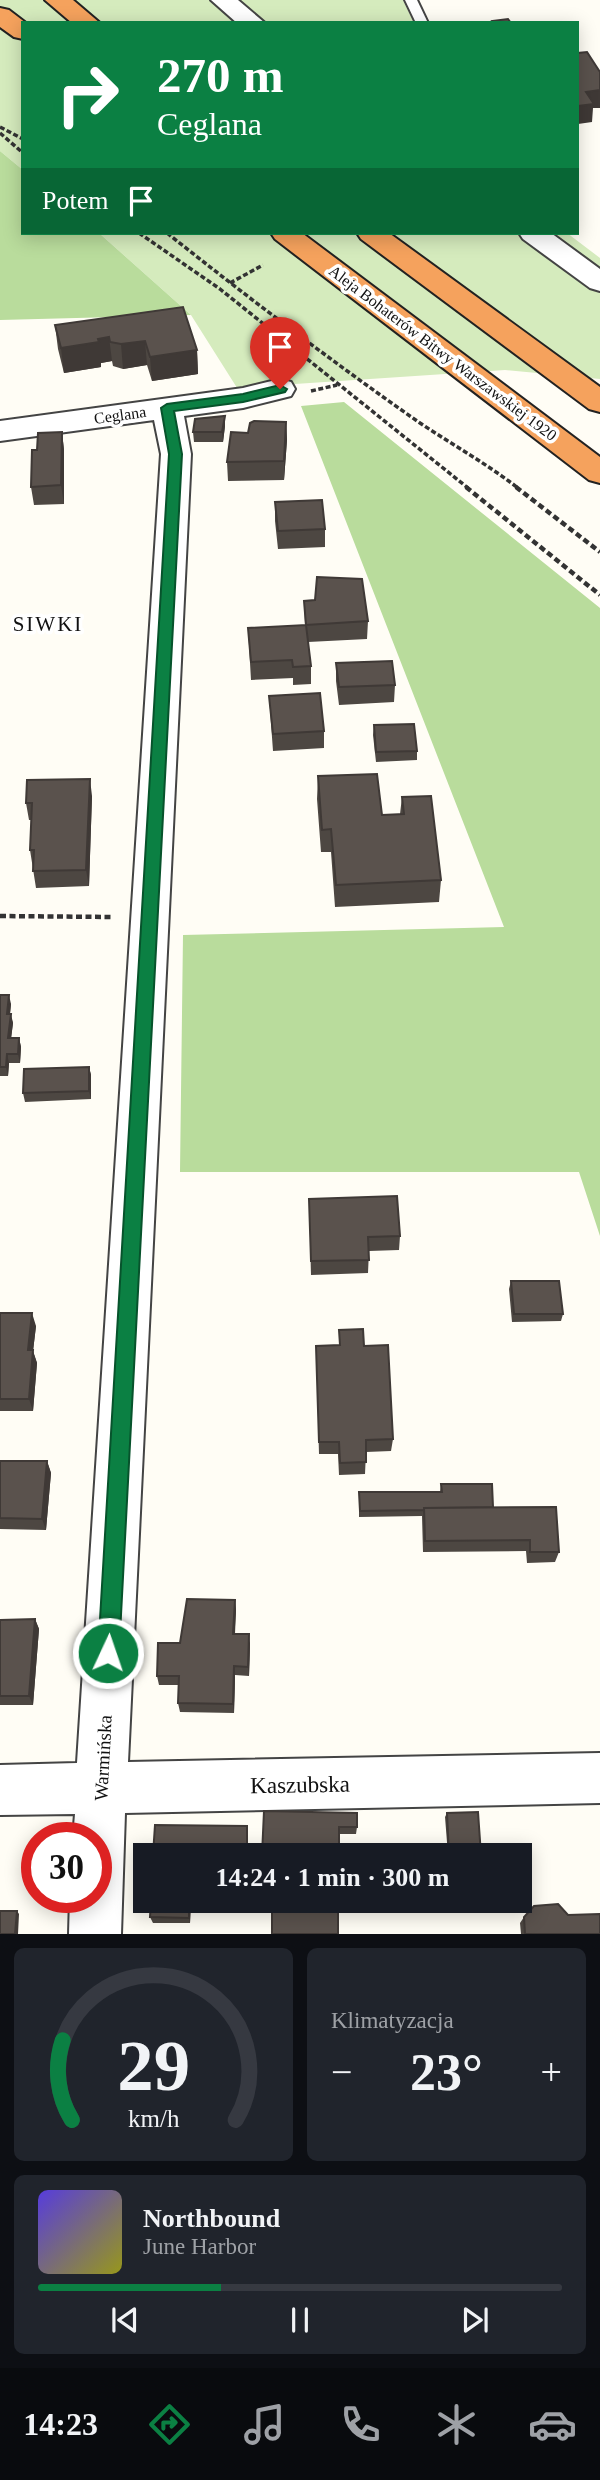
<!DOCTYPE html>
<html lang="pl">
<head>
<meta charset="utf-8">
<style>
	:root { --surface:#171b24; --page:#20242c; --text:#f1f3f6; --muted:#9ea1a6; --line:#363941; --accent:#0b8043 }
	body { margin:0; font-family:Georgia,serif; background:var(--page); color:var(--text); height:100vh; display:flex; flex-direction:column; font-size:26px; white-space:nowrap }
	* { box-sizing:border-box; margin:0 }
	p { font-size:23px; color:var(--muted) }
	.icon { flex:none; width:38px; height:38px; fill:none; stroke:currentColor; stroke-width:2; stroke-linecap:round; stroke-linejoin:round }
	.map { position:relative; height:1934px; overflow:hidden }
	.panel { display:flex; flex-direction:column; gap:14px; padding:14px; background:#0d0f14; flex:1 }
	.panel>* { flex:none }
	.guide { position:absolute; left:21px; top:21px; width:558px; height:214px; border-radius:0px; box-shadow:0 4px 18px #0003; background:#0b8043; color:#fff; overflow:hidden }
	.speed { position:absolute; left:21px; top:1822px; display:flex; gap:14px; font-size:35px; font-weight:700; text-align:center }
	.speed>* { display:grid; place-content:center; width:91px; height:91px; border-radius:50%; background:var(--surface); box-shadow:0 4px 18px #0003; line-height:1 }
	.speed .limit { border:10px solid #d22; background:#fff; color:#111 }
	.pin { position:absolute; display:grid; place-items:center; width:60px; height:60px; color:#fff; margin:-72px -30px; border-radius:50% 50% 50% 0; rotate:-45deg; box-shadow:0 0 7px #0007 }
	.pin .icon { rotate:45deg }
	.me { position:absolute; width:77px; margin:-38px; rotate:3deg; stroke-linejoin:round; filter:drop-shadow(0 0 5px #0008) }
	.turn { display:flex; align-items:center; gap:24px; height:147px; padding:0 21px; font-size:32px }
	.turn .icon { width:91px; height:91px; stroke-width:2.5 }
	.turn b { display:block; font-size:49px; line-height:60px }
	.then { display:flex; align-items:center; height:66px; padding:0 21px; background:#0003; gap:14px; font-size:26px }
	.big { font-size:52px; font-weight:800; line-height:1.1 }
	.panel .card { flex:1; display:flex; flex-direction:column; justify-content:center; gap:10px; min-width:0; padding:0 24px; border-radius:10px; background:var(--page) }
	.panel .dial { align-items:center; gap:0 }
	.dial svg { height:182px; overflow:visible; fill:none; stroke:var(--line); stroke-width:7; stroke-linecap:round; text-anchor:middle }
	.dial text { fill:var(--text); stroke:none }
	.song { display:flex; align-items:center; gap:21px }
	.cover { width:84px; height:84px; border-radius:10px; background:linear-gradient(135deg,hsl(250 70% 55%),hsl(60 70% 35%)) }
	.played { height:7px; border-radius:4px; background:linear-gradient(90deg,var(--accent) 35%,var(--line) 35%) }
	.keys { display:flex; justify-content:space-around; direction:ltr }
	.heat { display:flex; justify-content:space-between; align-items:center; font-size:38px; direction:ltr }
	.panel .tiles { flex:1; display:grid; gap:14px; grid-template-columns:1fr 1fr }
	.card:last-child { grid-column:span 2 }
	.trip { position:absolute; left:133px; top:1843px; width:399px; height:70px; border-radius:0px; background:var(--surface); box-shadow:0 4px 18px #0003; font-weight:800; line-height:70px; text-align:center }
	.tabs { display:flex; height:112px; justify-content:space-around; align-items:center; background:#090b0e; color:var(--muted) }
	.tabs .icon { width:49px; height:49px }
	.tabs .selected { color:var(--accent) }
	.tabs b { font-size:32px; color:var(--text) }
	.map>svg:first-child { display:block }
</style>
</head>
<body>
<div class="map">
<svg width="600" height="1934" viewBox="0 0 600 1934">
	<rect width="100%" height="100%" fill="#fffdf5"/>
	<!-- green -->
	<path fill="#d5ebbd" d="M0,0H403L414,23H23V170L0,151Z
		M99,233H567L600,258V379L505,370L295,384L239,391L191,315Z"/>
	<!-- forest -->
	<path fill="#b9dc9c" d="M0,151L23,170V233H99L191,315L0,320Z
		M344,402L600,608V1236L579,1172H180L183,935L504,927L301,406Z"/>
	<g fill="none" stroke-linecap="round" stroke-linejoin="round">
		<defs>
			<path id="lane" d="M405,0H417L428,23H416Z"/>
			<path id="street" d="M211,0H238L265,23H237Z
				M519,233H551L600,269V291L590,288L523,239Z
				M280,379L291,382L295,389L291,396L243,408L184,416L191,454L128,1762L600,1753V1803L125,1813L121,1934H69L70,1897H96V1838H73L75,1814L0,1815V1765L77,1763L161,454L154,420L0,441V421L243,388Z"/>
			<path id="highway" d="M45,0H73L100,23H72Z
				M0,8L9,10L26,23H23V39L14,37L0,27Z
				M271,233H302L600,457V483L589,480L275,239Z
				M357,233H389L600,387V412L589,409L361,239Z"/>
		</defs>
		<!-- lane casing -->
		<use href="#lane" stroke="#444" stroke-width="4"/>
		<!-- street casing -->
		<use href="#street" stroke="#444" stroke-width="4"/>
		<!-- highway casing -->
		<use href="#highway" stroke="#222" stroke-width="4"/>
		<!-- path-far1 -->
		<path stroke="#333" stroke-width="3.5" stroke-dasharray="5 2.5" stroke-linecap="butt" d="M0,127L23,139
			M0,133L23,153
			M139,233L220,289L468,488
			M167,233C250,299 334,363 420,423C453,445 487,464 518,488
			M230,283L263,265
			M311,391L337,385"/>
		<!-- path -->
		<path stroke="#333" stroke-width="4.5" stroke-dasharray="6 3.5" stroke-linecap="butt" d="M466,487L600,595
			M516,487L600,552
			M0,916L111,917"/>
		<!-- lane -->
		<use href="#lane" fill="#fff" fill-rule="evenodd"/>
		<!-- street -->
		<use href="#street" fill="#fff" fill-rule="evenodd"/>
		<!-- highway -->
		<use href="#highway" fill="#f5a25d" fill-rule="evenodd"/>
	</g>
	<!-- wall -->
	<path fill="#4d4742" d="M55,325L197,350L198,374L152,381L147,365L123,369L113,366L112,361L101,363V367L64,373L58,349Z
		M286,422L287,440L284,480L228,481L227,462L248,433Z
		M225,426L223,442H194L193,432Z
		M62,432L64,450V504L34,505L31,487L37,450Z
		M275,502L325,529V547L278,549L275,521Z
		M304,601L368,621L367,639L308,642L311,666V684L293,685V678L251,680L248,628L305,625Z
		M336,663L395,685L394,702L339,705L336,681Z
		M269,696L324,731V748L273,751Z
		M374,725L417,751V760L376,762L373,735Z
		M318,776L382,815L400,814L402,797L441,880L439,902L335,907L331,852H321L317,799Z
		M92,796L89,886L36,888L30,850L31,820H29L26,803Z
		M0,995L11,1004L10,1014L13,1023L11,1038H19L21,1047L20,1063H9L8,1076H0Z
		M89,1067L91,1075V1099L25,1102L23,1093Z
		M309,1199L400,1236L399,1250L369,1251L368,1273L311,1275Z
		M511,1281L563,1314L561,1321L512,1322L509,1289Z
		M0,1313L36,1326L33,1351L37,1363L33,1411H0Z
		M339,1330L393,1439L391,1451L366,1452L365,1474L339,1475L338,1454H319L316,1346L339,1345Z
		M0,1461H47L51,1473L46,1530L0,1529Z
		M441,1484L493,1507L559,1552L555,1562L527,1563L526,1551L423,1552L422,1516L359,1517V1492H440Z
		M235,1600L236,1610L235,1634L250,1643L249,1676L235,1675L234,1713L180,1712L178,1703V1685H159L157,1676L180,1643Z
		M35,1619L39,1629L33,1705H0V1620Z
		M264,1811L357,1827L356,1834H339Z
		M447,1813L481,1855H448L445,1817Z
		M191,1900L190,1923H153L150,1917Z
		M568,1915L600,1934H521L520,1923L524,1917Z"/>
	<!-- shaded-wall -->
	<path fill="#3f3936" d="M600,90V108H593L592,122L578,124V106L586,92Z
		M109,337L112,361L101,363V367L64,373L61,348Z
		M145,341L147,365L123,369L121,344Z
		M197,350L198,374L152,381L150,357Z
		M225,416V426L223,442L222,432Z
		M286,422L287,440L284,480V461Z
		M62,432L64,450V504L61,485Z
		M90,779L92,796L89,886L86,870Z
		M9,995L11,1004L9,1023L7,1014Z
		M11,1014L13,1023L10,1047L8,1038Z
		M19,1038L21,1047L20,1063L18,1054Z
		M7,1054L9,1063L8,1076L6,1067Z
		M89,1067L91,1075V1099L89,1091Z
		M32,1313L36,1326L33,1351L37,1363L33,1411L29,1399L28,1350Z
		M47,1461L51,1473L46,1530L42,1519Z
		M235,1600L236,1610L234,1643L233,1634Z
		M35,1619L39,1629L33,1705L29,1696Z
		M249,1634L250,1643L249,1676L248,1667Z
		M234,1666L235,1675L234,1713L233,1704Z
		M189,1900H191L190,1923L189,1918Z
		M17,1911L19,1914L18,1934H15Z"/>
	<!-- building -->
	<path fill="#5a524d" stroke="#3f3936" stroke-width="2" d="M508,19L511,23H493L492,21Z
		M587,52L600,72V90L586,92L594,104L578,106V53Z
		M183,307L197,350L150,357L145,341L121,344L110,342L109,337L98,339L99,342L61,348L55,325Z
		M225,416L222,432H193L195,419Z
		M254,421L286,422L284,461L227,462L231,432L248,433L250,423Z
		M62,432L61,485L31,487L32,450H37L38,433Z
		M322,500L325,529L278,531L275,502Z
		M317,577L362,579L368,621L306,625L304,601L315,600Z
		M306,625L311,666L293,667L292,660L251,662L248,628Z
		M392,661L395,685L339,687L336,663Z
		M320,693L324,731L273,734L269,696Z
		M414,724L417,751L376,752L374,725Z
		M377,774L382,815L404,814L402,797L431,796L441,880L336,885L331,829L322,830L318,776Z
		M90,779L86,870L33,871L34,850H30L32,803H26L27,780Z
		M0,995H9L7,1014H11L8,1038H19L18,1054H7L6,1067H0Z
		M89,1067V1091L23,1093L24,1069Z
		M397,1196L400,1236L368,1237L369,1260L311,1261L309,1199Z
		M511,1281H559L563,1314H514Z
		M0,1313H32L28,1350H33L29,1399H0Z
		M363,1329L364,1346L388,1345L393,1439L366,1440V1462L340,1463L339,1442H319L316,1346L340,1345L339,1330Z
		M0,1461H47L42,1519L0,1518Z
		M441,1484H492L493,1507L424,1508V1510L360,1511L359,1492H442Z
		M556,1507L559,1552H530V1540L425,1541L424,1508Z
		M187,1599L235,1600L233,1634H249L248,1667L234,1666L233,1704L178,1703L179,1676H157L158,1643H180Z
		M35,1619L29,1696H0V1620Z
		M264,1811L357,1813V1827H339V1855H262Z
		M478,1812L481,1855H449L447,1813Z
		M155,1825L247,1826V1855H153Z
		M151,1900H189V1918L150,1917Z
		M290,1900H316V1910H338V1934H272V1910L290,1909Z
		M558,1904L568,1915L600,1914V1934H525L524,1917L534,1906Z
		M0,1911H17L15,1934H0Z"/>
	<!-- route -->
	<path fill="#0b8043" stroke="#07532c" stroke-width="2" d="M280,385L287,389L285,392L243,402L174,411L182,454L119,1653L116,1660L108,1663L101,1660L98,1653L169,454L161,408L167,404L243,394Z"/>
	<g text-anchor="middle" dominant-baseline="central" stroke-width="7" stroke-linejoin="round" paint-order="stroke">
		<!-- far-street labels -->
		<g font-size="16" fill="#111" stroke="#fff">
			<text transform="translate(443 353) rotate(37)">Aleja Bohaterów Bitwy Warszawskiej 1920</text>
			<text transform="translate(120 415) rotate(-8)">Ceglana</text>
		</g>
		<!-- street labels -->
		<g font-size="19" fill="#111" stroke="#fff">
			<text transform="translate(103 1758) rotate(-87)">Warmińska</text>
		</g>
		<!-- neighbourhood labels -->
		<g font-size="21" letter-spacing="2" fill="#111" stroke="#fff">
			<text x="48" y="624">SIWKI</text>
		</g>
		<!-- near-street labels -->
		<g font-size="23" fill="#111" stroke="#fff">
			<text transform="translate(300 1785) rotate(-1)">Kaszubska</text>
		</g>
	</g>
</svg>
<div class="speed"><div class="limit">30</div></div>
<div class="pin" style="left:280px;top:389px;background:#d93025"><svg class="icon" aria-label="arrive" viewBox="0 0 24 24"><path d="M6 21V4h12l-3 4 3 4H6"/></svg></div>
<svg class="me" style="left:108px;top:1653px" viewBox="-20 -20 40 40"><circle r="17" fill="#0b8043" stroke="#fff" stroke-width="3"/><path d="M0-11L8 9 0 5-8 9z" fill="#fff"/></svg>
<div class="trip">14:24 · 1 min · 300 m</div>
<div class="guide">
<div class="turn"><svg class="icon" aria-label="right" viewBox="0 0 24 24"><path d="M7 20v-9h11M14 6l5 5-5 5"/></svg><div><b>270 m</b>Ceglana</div></div>
<div class="then">Potem<svg class="icon" aria-label="arrive" viewBox="0 0 24 24"><path d="M6 21V4h12l-3 4 3 4H6"/></svg></div>
</div>
</div>
<section class="panel">
<div class="tiles">
<div class="card dial"><svg viewBox="0 0 100 80">
<path d="M14 69A42 42 0 1 1 86 69"/>
<path d="M14 69A42 42 0 0 1 10 34" stroke="#0b8043"/>
<text x="50" y="56" font-size="32" font-weight="700">29</text>
<text x="50" y="72" font-size="11">km/h</text>
</svg></div>
<div class="card"><p>Klimatyzacja</p>
<div class="heat"><a>−</a><b class="big">23°</b><a>+</a></div>
</div>
<div class="card">
<div class="song"><i class="cover"></i><div><b>Northbound</b><p>June Harbor</p></div></div>
<div class="played"></div>
<div class="keys"><svg class="icon" aria-label="previous" viewBox="0 0 24 24"><path d="M18 5L8 12l10 7zM5 5v14"/></svg><svg class="icon" aria-label="pause" viewBox="0 0 24 24"><path d="M8 5v14M16 5v14"/></svg><svg class="icon" aria-label="next" viewBox="0 0 24 24"><path d="M6 5l10 7-10 7zM19 5v14"/></svg></div>
</div>
</div>
</section>
<nav class="tabs">
<b>14:23</b>
<svg class="icon selected" aria-label="directions" viewBox="0 0 24 24"><path d="M12 3l9 9-9 9-9-9zM9 14v-3h6M13 9l2 2-2 2"/></svg>
<svg class="icon" aria-label="music" viewBox="0 0 24 24"><path d="M9 18V5l10-2v13"/><circle cx="6" cy="18" r="3"/><circle cx="16" cy="16" r="3"/></svg>
<svg class="icon" aria-label="phone" viewBox="0 0 24 24"><path d="M5 4h4l2 5-3 2q2 4 5 5l2-3 5 2v4C11 20 4 13 5 4z"/></svg>
<svg class="icon" aria-label="climate" viewBox="0 0 24 24"><path d="M12 3v18M4 7l16 10M4 17L20 7"/></svg>
<svg class="icon" aria-label="car" viewBox="0 0 24 24"><path d="M5 17H2v-5l4-1 3-4h7l3 4 3 1v5h-3M9 17h6M6 11h13"/><circle cx="7" cy="17" r="2"/><circle cx="17" cy="17" r="2"/></svg>
</nav>
</body>
</html>
